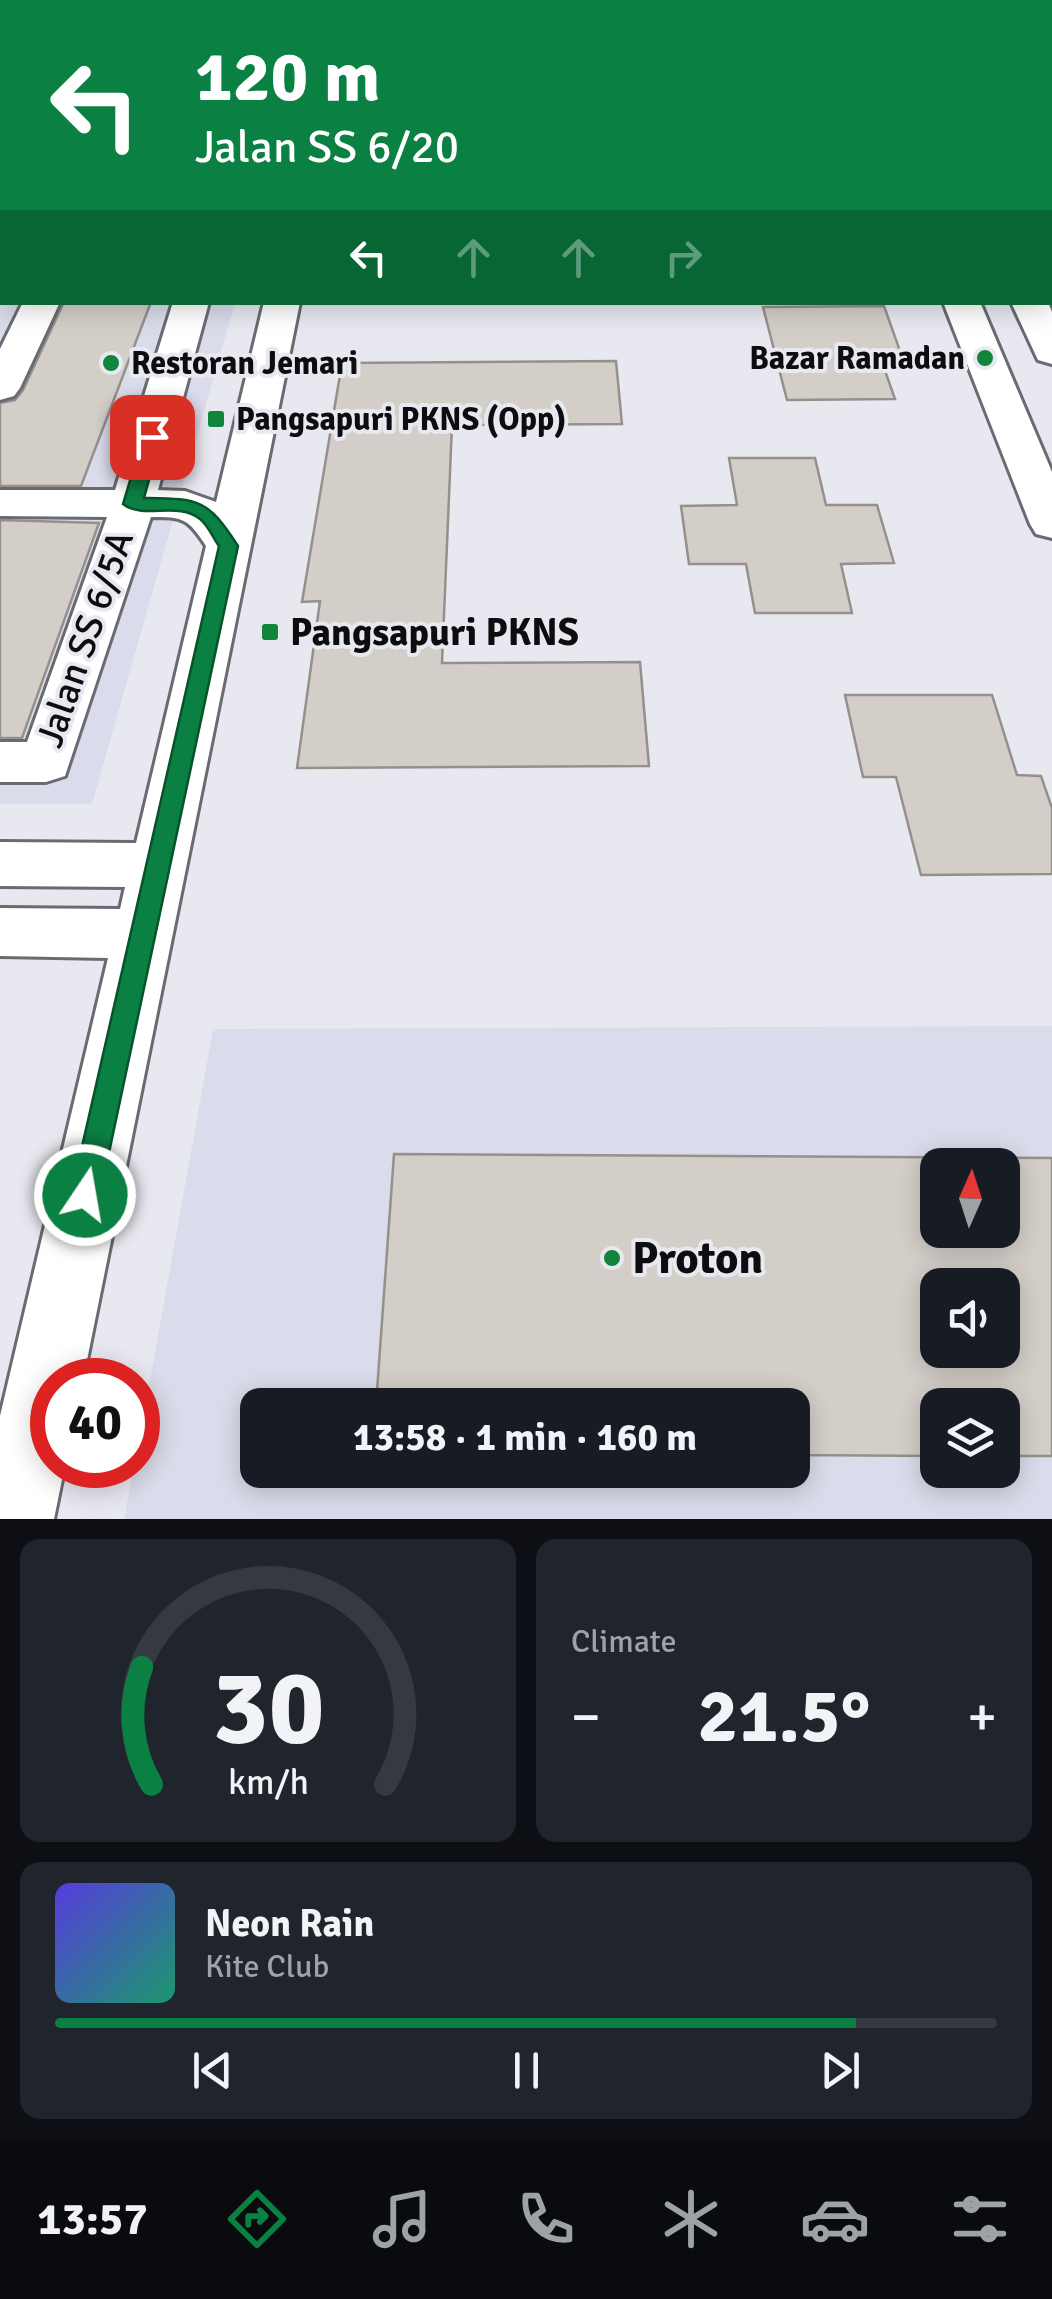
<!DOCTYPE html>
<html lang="en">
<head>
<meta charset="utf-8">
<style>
	:root { --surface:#171b24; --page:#20242c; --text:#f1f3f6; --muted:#9ea1a6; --line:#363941; --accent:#0b8043 }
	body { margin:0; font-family:Signika,sans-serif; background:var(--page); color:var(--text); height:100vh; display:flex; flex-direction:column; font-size:38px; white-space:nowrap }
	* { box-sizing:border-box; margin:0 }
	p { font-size:32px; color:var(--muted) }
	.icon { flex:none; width:55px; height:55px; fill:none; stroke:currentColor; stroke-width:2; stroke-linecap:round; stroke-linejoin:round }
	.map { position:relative; height:1519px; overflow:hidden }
	.drawer { display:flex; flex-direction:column; gap:20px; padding:20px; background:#0d0f14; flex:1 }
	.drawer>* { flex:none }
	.banner { position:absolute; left:0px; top:0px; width:1052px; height:305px; box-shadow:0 5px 25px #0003; background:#0b8043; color:#fff; overflow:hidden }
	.needle { width:65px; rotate:3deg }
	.fabs { position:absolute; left:920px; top:1148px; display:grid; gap:20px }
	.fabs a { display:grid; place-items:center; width:100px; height:100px; border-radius:20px; background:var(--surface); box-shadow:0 5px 25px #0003; font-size:50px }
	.speed { position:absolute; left:30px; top:1358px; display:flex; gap:20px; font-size:50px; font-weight:700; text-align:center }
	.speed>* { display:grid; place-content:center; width:130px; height:130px; border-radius:50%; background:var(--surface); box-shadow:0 5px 25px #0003; line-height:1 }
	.speed .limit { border:15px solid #d22; background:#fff; color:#111 }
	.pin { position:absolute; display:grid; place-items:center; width:85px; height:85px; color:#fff; margin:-42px; border-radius:20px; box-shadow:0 5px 15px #0006 }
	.me { position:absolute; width:110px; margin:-55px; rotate:12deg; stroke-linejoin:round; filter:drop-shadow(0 0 8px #0008) }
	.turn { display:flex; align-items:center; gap:35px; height:210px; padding:0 30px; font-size:45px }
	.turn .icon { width:130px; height:130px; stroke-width:2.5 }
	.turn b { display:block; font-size:70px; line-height:85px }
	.lanes { display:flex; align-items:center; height:95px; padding:0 30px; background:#0003; justify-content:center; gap:50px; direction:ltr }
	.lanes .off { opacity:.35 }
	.big { font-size:75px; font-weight:700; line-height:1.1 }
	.drawer .widget { flex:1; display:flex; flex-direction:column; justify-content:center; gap:15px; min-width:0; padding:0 35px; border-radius:20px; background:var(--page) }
	.drawer .dial { align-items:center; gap:0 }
	.dial svg { height:260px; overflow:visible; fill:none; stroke:var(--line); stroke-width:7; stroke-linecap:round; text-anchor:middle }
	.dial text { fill:var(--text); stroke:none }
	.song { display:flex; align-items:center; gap:30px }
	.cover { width:120px; height:120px; border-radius:15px; background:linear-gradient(135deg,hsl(250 70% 55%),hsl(160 70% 35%)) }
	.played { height:10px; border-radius:5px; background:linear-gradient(90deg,var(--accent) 85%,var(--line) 85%) }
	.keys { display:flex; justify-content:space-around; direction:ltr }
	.heat { display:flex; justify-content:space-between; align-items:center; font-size:55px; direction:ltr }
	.drawer .tiles { flex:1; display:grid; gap:20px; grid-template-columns:1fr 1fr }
	.widget:last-child { grid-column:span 2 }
	.trip { position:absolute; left:240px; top:1388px; width:570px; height:100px; border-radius:20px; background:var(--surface); box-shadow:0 5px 25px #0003; font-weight:700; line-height:100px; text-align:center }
	.tab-bar { display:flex; height:160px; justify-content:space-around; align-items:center; background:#090b0e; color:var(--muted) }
	.tab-bar .icon { width:70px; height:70px }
	.tab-bar .selected { color:var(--accent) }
	.tab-bar b { font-size:45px; color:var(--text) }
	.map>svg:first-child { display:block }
</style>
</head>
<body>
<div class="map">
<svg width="1052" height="1519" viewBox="0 0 1052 1519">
	<rect width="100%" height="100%" fill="#e8e9f0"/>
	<!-- built -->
	<path fill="#dadceb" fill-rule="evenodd" d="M0,0H321L2,2V302L235,303L92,804H0Z
		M1052,1026V1519H124L134,1465H138V1447L213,1029ZM938,1165H1002V1230H938ZM938,1285H1002V1350H938ZM258,1405H792V1470H258ZM938,1405H1002V1470H938Z"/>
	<!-- building -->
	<path fill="#d4cec9" stroke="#96908c" stroke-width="2.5" fill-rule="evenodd" d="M64,302H151L81,486H0V403L15,400L23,390Z
		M884,306L900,351H878L895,399L787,400L763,307Z
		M616,361L622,424L452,425L442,663L640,662L649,766L297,768L320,601L302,602L342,363Z
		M729,458H815L826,505H877L894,563L841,564L852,613H755L746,564H689L681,506L737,505Z
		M0,520L99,523L22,738H0Z
		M845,695H992L1017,775L1041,776L1052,808V874L921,875L896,777H863Z
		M394,1154L1052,1158V1456H1002V1405H938V1456L792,1455V1405H376ZM938,1165H1002V1230H938ZM938,1285H1002V1350H938Z"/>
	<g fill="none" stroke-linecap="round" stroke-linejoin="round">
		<defs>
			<path id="minor" d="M334,0H360V2H334Z
				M821,0H847L848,2H822Z
				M1050,19H1052V35H1050Z
				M2,73V94L0,95V74Z
				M1050,119H1052V137H1050Z
				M0,174H2V194H0Z
				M1050,245H1052V265H1050Z
				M0,269H2V291H0Z
				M23,302H60L20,388L14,396L0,400V349Z
				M173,302H209L158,490L185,491L216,502L264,302H300L83,1380H52V1465H65L54,1519H0V1416L108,958L0,956V908L120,909L125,887L0,886V842L136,843L206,546C188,518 183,517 151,517L65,776L46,782H0V742H27L107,517L0,516V490H115Z
				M943,302H980L1052,472V538L1036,534L1030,524Z
				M1011,302H1048L1052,312V364L1038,360Z"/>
		</defs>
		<!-- minor casing -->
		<use href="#minor" stroke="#6a6b72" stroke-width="6"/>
		<!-- minor -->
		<use href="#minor" fill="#fff" fill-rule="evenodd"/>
	</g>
	<!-- route -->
	<path fill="#0b8043" stroke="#07532c" stroke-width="2.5" d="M152,431L161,437L144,498C199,499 207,498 238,546L100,1195L96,1205L85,1209L75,1205L71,1195L219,546C213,538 208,525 200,519C178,501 143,520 123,504L143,437Z"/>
	<!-- markers -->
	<g fill="#12853d" stroke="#e8e9f0" stroke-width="4">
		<circle cx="985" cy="358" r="10"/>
		<circle cx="111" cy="363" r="10"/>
		<rect x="206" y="409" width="20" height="20" rx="5"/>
		<rect x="260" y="622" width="20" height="20" rx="5"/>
		<circle cx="612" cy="1258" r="10"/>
	</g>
	<g text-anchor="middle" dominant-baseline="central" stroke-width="8" stroke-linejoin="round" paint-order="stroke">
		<!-- far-poi labels -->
		<g font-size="32" font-weight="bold" fill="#0d0d10" stroke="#e8e9f0" text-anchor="start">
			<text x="965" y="358" text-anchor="end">Bazar Ramadan</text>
			<text x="131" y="363">Restoran Jemari</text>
			<text x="236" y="419">Pangsapuri PKNS (Opp)</text>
		</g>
		<!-- poi labels -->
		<g font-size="38" font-weight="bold" fill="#0d0d10" stroke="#e8e9f0" text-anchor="start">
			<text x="290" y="632">Pangsapuri PKNS</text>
		</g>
		<!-- street labels -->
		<g font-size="38" fill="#0d0d10" stroke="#e8e9f0">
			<text transform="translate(85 639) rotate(-71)">Jalan SS 6/5A</text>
		</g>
		<!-- near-poi labels -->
		<g font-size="45" font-weight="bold" fill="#0d0d10" stroke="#e8e9f0" text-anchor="start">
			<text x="632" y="1258">Proton</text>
		</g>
	</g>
</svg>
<div class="fabs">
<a><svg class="needle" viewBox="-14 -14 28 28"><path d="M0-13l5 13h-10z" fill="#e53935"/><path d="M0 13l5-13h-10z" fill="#9ea1a6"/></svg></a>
<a><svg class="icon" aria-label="sound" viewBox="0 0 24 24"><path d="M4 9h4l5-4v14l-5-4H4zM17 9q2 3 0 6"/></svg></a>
<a><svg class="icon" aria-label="layers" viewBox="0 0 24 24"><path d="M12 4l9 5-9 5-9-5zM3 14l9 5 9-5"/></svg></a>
</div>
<div class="speed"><div class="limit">40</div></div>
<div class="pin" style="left:152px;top:437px;background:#d93025"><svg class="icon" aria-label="arrive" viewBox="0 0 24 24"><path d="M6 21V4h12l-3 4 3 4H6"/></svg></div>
<svg class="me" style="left:85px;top:1195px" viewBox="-20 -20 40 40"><circle r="17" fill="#0b8043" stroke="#fff" stroke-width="3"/><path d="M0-11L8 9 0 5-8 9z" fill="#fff"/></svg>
<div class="trip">13:58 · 1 min · 160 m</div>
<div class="banner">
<div class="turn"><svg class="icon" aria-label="left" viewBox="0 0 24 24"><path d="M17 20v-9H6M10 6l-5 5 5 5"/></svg><div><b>120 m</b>Jalan SS 6/20</div></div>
<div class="lanes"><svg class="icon" aria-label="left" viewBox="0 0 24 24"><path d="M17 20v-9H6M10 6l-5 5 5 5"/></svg><svg class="icon off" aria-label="ahead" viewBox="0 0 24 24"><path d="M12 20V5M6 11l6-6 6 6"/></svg><svg class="icon off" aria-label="ahead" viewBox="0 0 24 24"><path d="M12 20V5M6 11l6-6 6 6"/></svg><svg class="icon off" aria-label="right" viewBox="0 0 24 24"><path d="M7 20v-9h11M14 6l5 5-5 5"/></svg></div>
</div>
</div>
<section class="drawer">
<div class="tiles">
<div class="widget dial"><svg viewBox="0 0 100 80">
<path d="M14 69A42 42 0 1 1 86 69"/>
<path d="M14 69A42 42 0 0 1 11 33" stroke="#0b8043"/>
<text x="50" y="56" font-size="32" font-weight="700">30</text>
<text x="50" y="72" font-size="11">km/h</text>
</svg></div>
<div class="widget"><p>Climate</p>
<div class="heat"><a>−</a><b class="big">21.5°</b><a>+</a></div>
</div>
<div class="widget">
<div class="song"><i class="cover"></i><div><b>Neon Rain</b><p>Kite Club</p></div></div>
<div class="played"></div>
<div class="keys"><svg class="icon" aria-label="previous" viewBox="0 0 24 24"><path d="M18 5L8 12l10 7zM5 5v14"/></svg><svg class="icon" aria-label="pause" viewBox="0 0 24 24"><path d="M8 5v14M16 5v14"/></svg><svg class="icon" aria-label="next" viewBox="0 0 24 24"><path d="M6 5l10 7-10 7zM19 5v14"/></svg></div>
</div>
</div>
</section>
<nav class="tab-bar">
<b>13:57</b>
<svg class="icon selected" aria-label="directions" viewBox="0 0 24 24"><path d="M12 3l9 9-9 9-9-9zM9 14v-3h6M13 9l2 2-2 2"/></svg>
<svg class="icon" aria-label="music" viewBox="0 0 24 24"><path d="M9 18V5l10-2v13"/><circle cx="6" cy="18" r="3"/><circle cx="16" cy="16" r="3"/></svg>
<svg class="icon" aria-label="phone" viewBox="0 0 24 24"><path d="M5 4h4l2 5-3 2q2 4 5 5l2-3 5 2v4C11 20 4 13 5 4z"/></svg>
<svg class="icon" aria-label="climate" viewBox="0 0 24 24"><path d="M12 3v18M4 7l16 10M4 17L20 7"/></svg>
<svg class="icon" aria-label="car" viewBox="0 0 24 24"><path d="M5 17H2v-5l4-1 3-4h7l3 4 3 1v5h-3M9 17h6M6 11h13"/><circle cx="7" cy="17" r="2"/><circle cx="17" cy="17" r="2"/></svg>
<svg class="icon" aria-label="filters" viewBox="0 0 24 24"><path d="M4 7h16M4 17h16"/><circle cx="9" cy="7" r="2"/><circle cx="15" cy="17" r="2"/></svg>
</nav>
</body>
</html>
